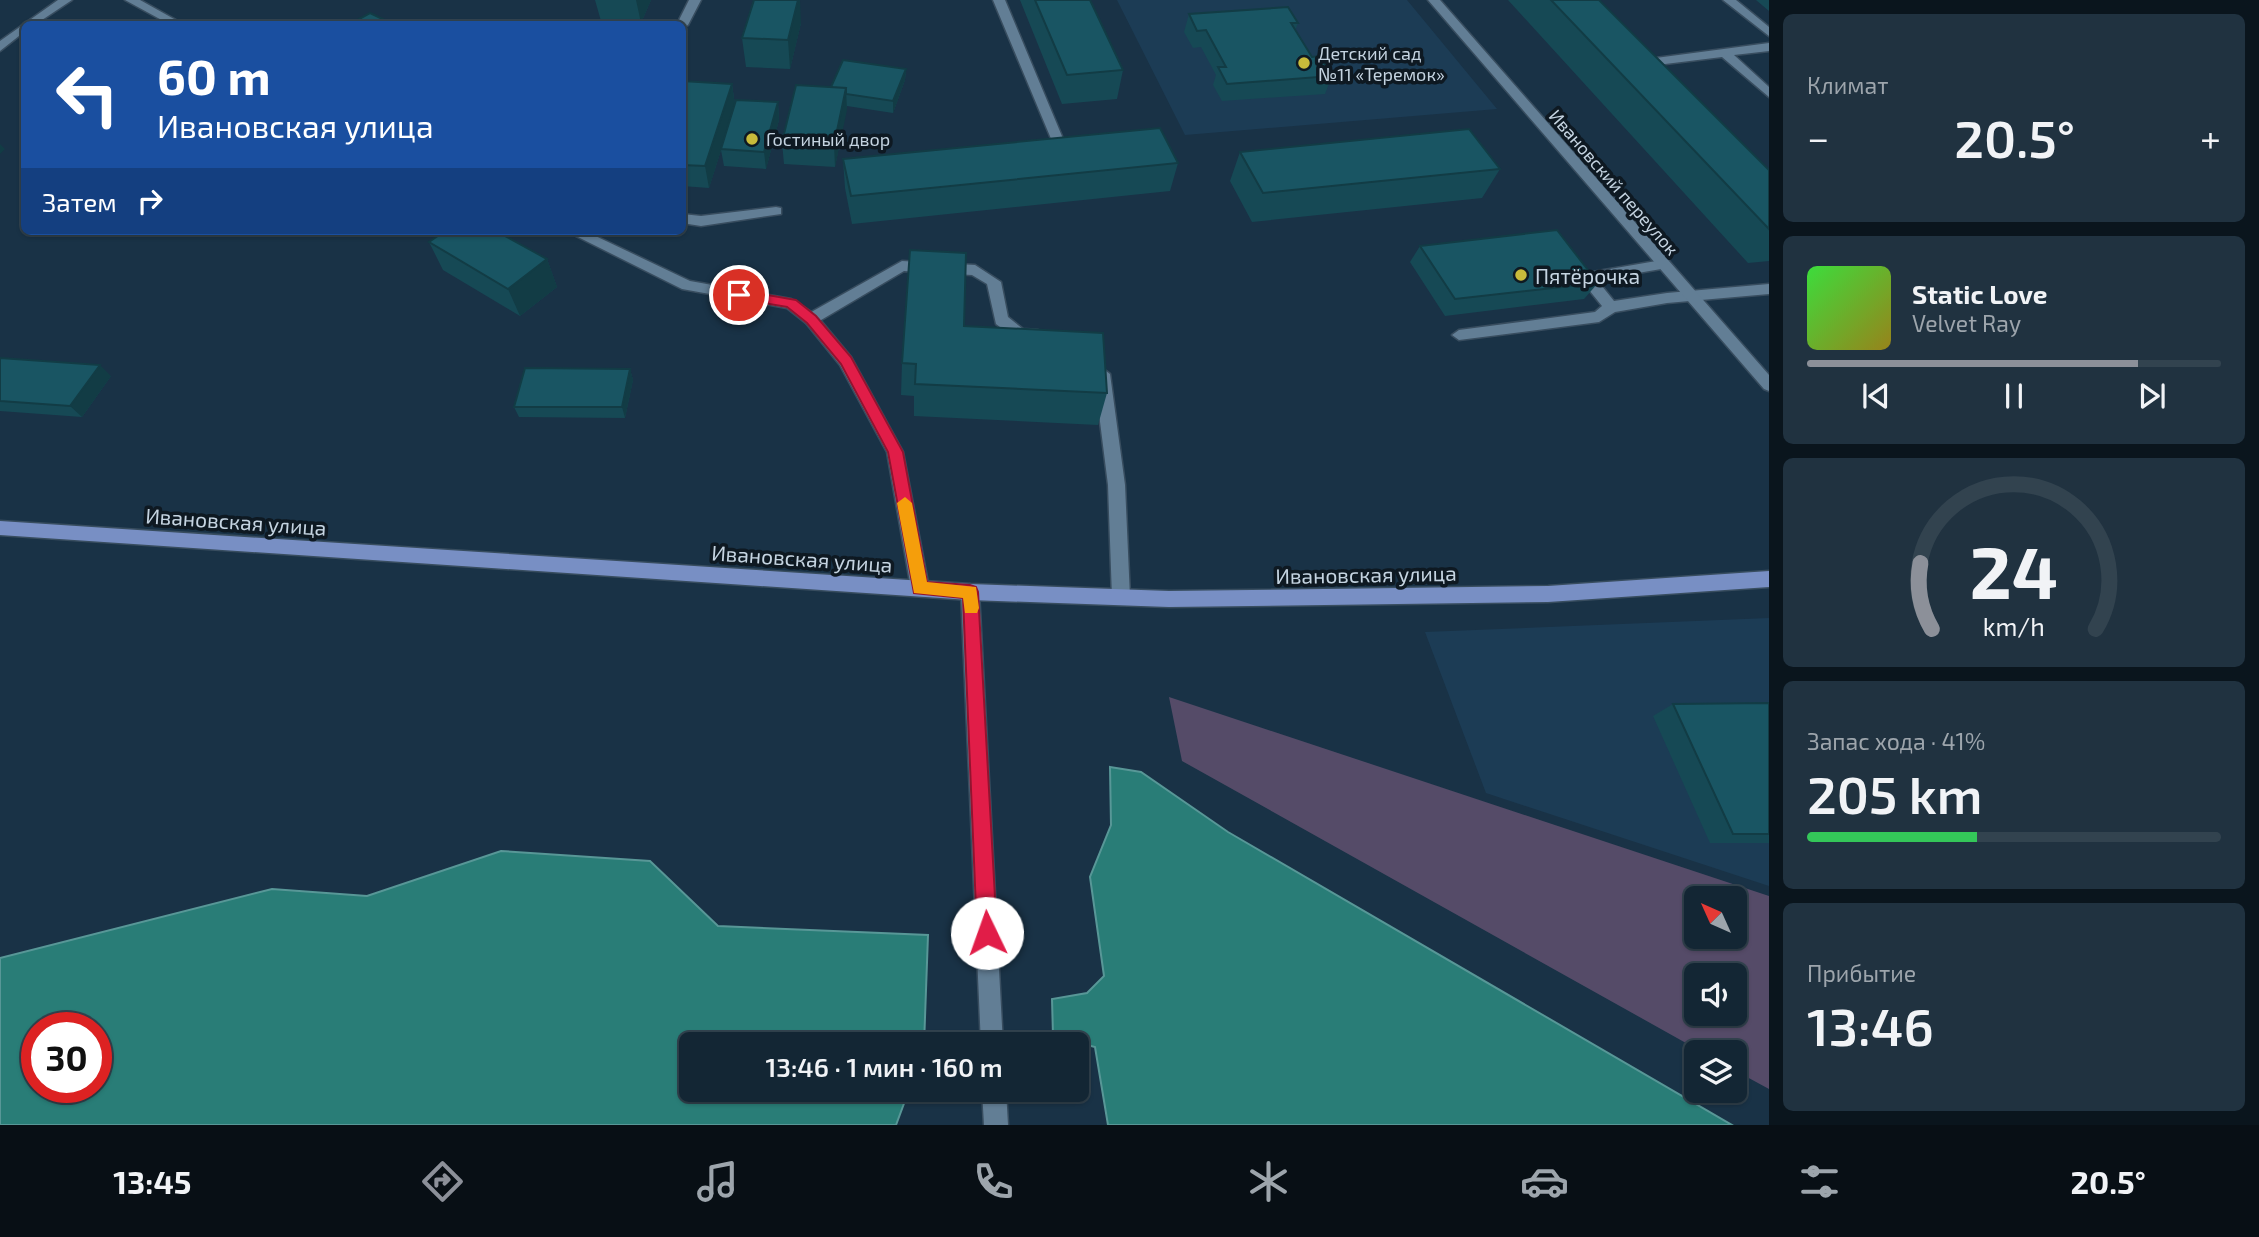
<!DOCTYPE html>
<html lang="ru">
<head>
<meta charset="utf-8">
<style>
	:root { --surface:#132634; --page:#203240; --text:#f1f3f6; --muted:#9da5ac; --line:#32434f; --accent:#8c9099 }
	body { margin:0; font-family:"Exo 2",sans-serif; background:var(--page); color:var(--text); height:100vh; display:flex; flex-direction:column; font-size:26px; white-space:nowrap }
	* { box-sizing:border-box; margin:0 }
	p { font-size:23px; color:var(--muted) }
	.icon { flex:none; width:38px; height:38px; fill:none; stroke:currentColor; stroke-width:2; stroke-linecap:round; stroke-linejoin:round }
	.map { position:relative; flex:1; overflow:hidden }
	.panel { display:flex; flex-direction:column; gap:14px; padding:14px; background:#0a151d; width:490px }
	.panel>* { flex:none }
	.hud { position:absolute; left:21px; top:21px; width:665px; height:214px; border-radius:10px; box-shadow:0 2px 5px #0004,0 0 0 2px var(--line); background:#1a4fa0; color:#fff; overflow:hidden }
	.needle { width:46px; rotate:315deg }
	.buttons { position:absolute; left:1684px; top:886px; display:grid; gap:14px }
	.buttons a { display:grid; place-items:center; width:63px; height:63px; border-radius:10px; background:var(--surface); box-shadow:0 2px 5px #0004,0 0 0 2px var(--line); font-size:35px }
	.speed { position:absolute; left:21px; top:1012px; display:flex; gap:14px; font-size:35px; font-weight:700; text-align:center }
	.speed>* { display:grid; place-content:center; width:91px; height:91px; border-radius:50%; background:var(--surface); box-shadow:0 2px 5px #0004,0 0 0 2px var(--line); line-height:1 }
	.speed .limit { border:10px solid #d22; background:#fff; color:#111 }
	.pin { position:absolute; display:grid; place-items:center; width:60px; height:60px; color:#fff; margin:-30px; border:4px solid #fff; border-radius:50%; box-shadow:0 2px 7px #0007 }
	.me { position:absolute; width:77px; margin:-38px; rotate:357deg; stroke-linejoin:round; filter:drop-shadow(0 0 5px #0008) }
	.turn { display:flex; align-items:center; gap:24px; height:147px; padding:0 21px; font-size:32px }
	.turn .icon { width:91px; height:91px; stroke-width:2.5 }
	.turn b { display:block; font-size:49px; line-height:60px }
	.then { display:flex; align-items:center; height:66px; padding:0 21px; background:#0003; gap:14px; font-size:26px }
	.big { font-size:52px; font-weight:600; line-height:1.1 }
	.panel .card { flex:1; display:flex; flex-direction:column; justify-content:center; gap:10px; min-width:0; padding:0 24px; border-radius:10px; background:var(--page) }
	.panel .dial { align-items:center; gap:0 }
	.dial svg { height:182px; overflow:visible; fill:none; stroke:var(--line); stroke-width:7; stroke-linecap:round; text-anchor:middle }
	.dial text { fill:var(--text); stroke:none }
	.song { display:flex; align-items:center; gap:21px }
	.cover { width:84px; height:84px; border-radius:10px; background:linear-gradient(135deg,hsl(120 70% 55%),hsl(50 70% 35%)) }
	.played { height:7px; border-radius:4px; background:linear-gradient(90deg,var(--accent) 80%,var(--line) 80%) }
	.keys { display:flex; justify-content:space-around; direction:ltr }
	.heat { display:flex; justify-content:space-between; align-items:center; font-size:38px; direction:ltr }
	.charge { height:10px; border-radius:5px; background:linear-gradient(90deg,#34c759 41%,var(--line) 0) }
	.trip { position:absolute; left:679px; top:1032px; width:410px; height:70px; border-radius:10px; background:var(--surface); box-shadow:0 2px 5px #0004,0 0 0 2px var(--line); font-weight:600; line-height:70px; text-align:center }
	.tab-bar { display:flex; height:112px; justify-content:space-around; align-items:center; background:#080f15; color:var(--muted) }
	.tab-bar .icon { width:49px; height:49px }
	.tab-bar .active { color:var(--accent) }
	.tab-bar b { font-size:32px; color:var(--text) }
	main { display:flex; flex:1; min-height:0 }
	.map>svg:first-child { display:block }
</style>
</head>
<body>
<main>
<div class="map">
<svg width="1769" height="1125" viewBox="0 0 1769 1125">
	<rect width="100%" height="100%" fill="#193246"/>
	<!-- built -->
	<path fill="#1c3c55" d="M1117,0H1407L1497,109L1185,135Z
		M1769,618V886L1486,793L1425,632Z"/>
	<!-- green -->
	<path fill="#554b68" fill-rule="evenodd" d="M1169,697L1769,896V1089L1734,1070V1052H1702L1182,761ZM1696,898H1734V936H1696ZM1696,975H1734V1013H1696Z"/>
	<!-- water -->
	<path fill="#297d77" stroke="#589797" stroke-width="2" fill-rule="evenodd" d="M1110,767L1141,772L1228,832L1732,1125H1108L1095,1047L1053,1036L1052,999L1087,993L1104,976L1090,877L1111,825Z
		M501,851L650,861L718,926L928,935L924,1045H691V1090H909L896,1125H0V958L272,889L367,896ZM37,1027H96V1087H37Z"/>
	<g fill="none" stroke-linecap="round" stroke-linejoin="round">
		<defs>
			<path id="lane" d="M993,0H1005L1069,153L1068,156L1063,157L1057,153Z
				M1723,0H1736L1769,27V36Z
				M1769,43V51L1734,55L1769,87V97L1722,57L1657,65L1661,70L1655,74L1642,63L1648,59Z
				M776,207L781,208V214L701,226L682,223V214L701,216Z
				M1662,260L1669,265L1667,268L1597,280L1614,301L1667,293L1769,284V294L1667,303L1615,312L1599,322L1459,340L1452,335L1459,330L1595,312L1602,306L1581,280V274Z
				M902,261L975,265L1001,282L1008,317L1023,329L1038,330L1040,334C1027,349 1008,333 996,324L987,284L972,275L904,271L816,323H806L804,319L806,315Z
				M1102,368L1110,374L1125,485L1130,597L1127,602L1121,605L1115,602L1112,597L1108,485L1094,374Z"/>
			<path id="street" d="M58,0H72L36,24H24V32L0,51V41Z
				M125,0H140L183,24H169Z
				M689,0H701L688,25L682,28V24H677Z
				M1428,0H1440L1769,375V391L1764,389Z
				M566,231H585L690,281L791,299L816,315L851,357L903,452L929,588L926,593L920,596L914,593L911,588L887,452L840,365L806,323L787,308L682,289Z
				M970,584L976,587L979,592L1003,1045H981L961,592L964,587Z
				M982,1090H1006L1008,1125H984Z"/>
			<path id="primary" d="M0,521L970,584L1169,591L1548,586L1769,571V587L1548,602L1169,607L970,600L0,535Z"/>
		</defs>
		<!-- lane casing -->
		<use href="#lane" stroke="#384d5f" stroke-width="3"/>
		<!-- street casing -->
		<use href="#street" stroke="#384d5f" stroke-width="3"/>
		<!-- primary casing -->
		<use href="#primary" stroke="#384d5f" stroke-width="3"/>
		<!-- lane -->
		<use href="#lane" fill="#627e95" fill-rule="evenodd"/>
		<!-- street -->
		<use href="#street" fill="#627e95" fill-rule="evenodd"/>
		<!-- primary -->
		<use href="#primary" fill="#788fc4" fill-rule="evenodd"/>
	</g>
	<!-- wall -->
	<path fill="#164955" d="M595,0H651L641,23L601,21Z
		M1020,0H1090L1123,70L1117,99L1062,104Z
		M1508,0H1599L1769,170V261L1748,263Z
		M1756,0H1769V11Z
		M1189,14L1298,23L1295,31L1312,57L1332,76L1325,94L1222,101L1213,85L1216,75L1201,47L1193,48L1184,32Z
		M801,23L790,69L746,67L742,38Z
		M906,69L905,80L893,113L847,106L835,167L784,164L782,142L831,87Z
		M682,81L732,84L735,105L778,102L779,120L766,169L724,166L721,150L709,188L682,186Z
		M1240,152L1500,169L1482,198L1252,222L1230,181Z
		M843,159L1178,163L1170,191L852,224L845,188Z
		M429,242L547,259L557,287L520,316L443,270Z
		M1420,246L1598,283L1584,299L1445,316L1410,262Z
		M964,326L1107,393L1098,425L914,416V396L901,395L902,363Z
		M0,358L111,376L82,417L0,411Z
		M630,369L633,380L625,418L519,417L514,407Z
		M1769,703V843H1710L1653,716L1673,704Z"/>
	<!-- shaded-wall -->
	<path fill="#123c45" d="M636,0H651L641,23Z
		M798,0H800L801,23L790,69L788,40Z
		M906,69L905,80L893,113V101Z
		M732,84L735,106L709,188L705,166Z
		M846,88L847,110L835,167L834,145Z
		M778,102L779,120L766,169L764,152Z
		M0,144L5,149L0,154Z
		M547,259L557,287L520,316L508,289Z
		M100,365L111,376L82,417L70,406Z
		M630,369L633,380L625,418L622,407Z"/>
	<!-- building -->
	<path fill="#195563" stroke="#123c45" stroke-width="2" d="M754,0H798L788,40L742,38Z
		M1035,0H1090L1123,70L1067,75Z
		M1551,0H1599L1769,170V229Z
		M1288,7L1298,23H1291L1312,57L1320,56L1332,76L1227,84L1218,67H1226L1206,30L1197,31L1189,14Z
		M370,13L393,24H350Z
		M843,60L906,69L893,101L846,94V88L831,87Z
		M682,81L732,84L705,166L682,165Z
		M796,85L846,88L834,145L782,142Z
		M736,100L778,102L764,152L721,149Z
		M1160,128L1178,163L851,196L843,159Z
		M1469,129L1500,169L1263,193L1240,152Z
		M1557,230L1598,283L1455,299L1420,246Z
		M445,231H496L547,259L508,289L429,242Z
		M910,250L966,253L964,326L1103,333L1107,393L915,384L916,364L902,363Z
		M0,358L100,365L70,406L0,401Z
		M525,368L630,369L622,407H514Z
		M1769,703V834H1733L1673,704Z"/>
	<!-- route -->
	<path fill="#e11d48" stroke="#92132f" stroke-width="2" d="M739,290L796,300L816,316L851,357L903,452L927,582L970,585L976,587L978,592L997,933L994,940L987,943L980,940L977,933L963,598L914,593L888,452L841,364L807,323L787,307L735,298V291Z"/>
	<!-- slow -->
	<path fill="#f59e0b" d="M905,497L912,503L927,582L976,587L979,608L977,613H965L963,598L914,593L897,503Z"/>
	<!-- markers -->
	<g fill="#c8bb3b" stroke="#0e1922" stroke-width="2.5">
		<circle cx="1304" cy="63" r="7"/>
		<circle cx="752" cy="139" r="7"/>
		<circle cx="1521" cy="275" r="7"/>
	</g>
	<g text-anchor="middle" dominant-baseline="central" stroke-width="7" stroke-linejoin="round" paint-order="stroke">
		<!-- far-poi labels -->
		<g font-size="18" fill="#c5d4e1" stroke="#0e1922" text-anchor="start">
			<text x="1318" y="53">Детский сад<tspan x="1318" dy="21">№11 «Теремок»</tspan></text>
			<text x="766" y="139">Гостиный двор</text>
		</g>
		<!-- far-street labels -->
		<g font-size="18" fill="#c5d4e1" stroke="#0e1922">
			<text transform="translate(1614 182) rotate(49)">Ивановский переулок</text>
		</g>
		<!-- poi labels -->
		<g font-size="21" fill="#c5d4e1" stroke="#0e1922" text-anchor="start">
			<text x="1535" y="275">Пятёрочка</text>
		</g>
		<!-- street labels -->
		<g font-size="21" fill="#c5d4e1" stroke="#0e1922">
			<text transform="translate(236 521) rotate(4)">Ивановская улица</text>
			<text transform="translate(802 558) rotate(4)">Ивановская улица</text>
			<text transform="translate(1366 574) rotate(-1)">Ивановская улица</text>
		</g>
	</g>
</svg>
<div class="buttons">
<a><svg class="needle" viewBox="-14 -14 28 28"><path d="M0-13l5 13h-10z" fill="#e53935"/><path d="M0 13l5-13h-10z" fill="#9da5ac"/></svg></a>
<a><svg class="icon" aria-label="sound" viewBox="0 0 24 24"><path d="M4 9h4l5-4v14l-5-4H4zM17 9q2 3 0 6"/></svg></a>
<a><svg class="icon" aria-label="layers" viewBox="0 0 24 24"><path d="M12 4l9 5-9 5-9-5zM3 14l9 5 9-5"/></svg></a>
</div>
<div class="speed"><div class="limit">30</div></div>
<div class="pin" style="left:739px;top:295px;background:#d93025"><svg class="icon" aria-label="arrive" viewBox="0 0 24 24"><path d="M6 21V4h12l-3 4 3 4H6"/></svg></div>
<svg class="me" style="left:987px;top:933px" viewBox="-20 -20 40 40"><circle r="19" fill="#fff"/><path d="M0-13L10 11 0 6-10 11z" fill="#e11d48"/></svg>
<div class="trip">13:46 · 1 мин · 160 m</div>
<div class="hud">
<div class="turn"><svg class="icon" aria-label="left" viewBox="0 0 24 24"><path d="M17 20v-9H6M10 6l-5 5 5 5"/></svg><div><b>60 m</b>Ивановская улица</div></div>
<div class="then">Затем<svg class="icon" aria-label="right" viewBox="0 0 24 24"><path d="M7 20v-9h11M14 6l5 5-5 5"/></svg></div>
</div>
</div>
<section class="panel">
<div class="card"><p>Климат</p>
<div class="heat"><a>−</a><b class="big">20.5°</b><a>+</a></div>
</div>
<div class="card">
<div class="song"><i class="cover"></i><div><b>Static Love</b><p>Velvet Ray</p></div></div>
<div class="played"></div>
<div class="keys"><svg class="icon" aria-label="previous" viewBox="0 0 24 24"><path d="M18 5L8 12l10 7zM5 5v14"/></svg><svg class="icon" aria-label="pause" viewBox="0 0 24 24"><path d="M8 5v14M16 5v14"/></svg><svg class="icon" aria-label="next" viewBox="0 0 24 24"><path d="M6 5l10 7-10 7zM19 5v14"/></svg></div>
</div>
<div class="card dial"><svg viewBox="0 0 100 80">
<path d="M14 69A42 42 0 1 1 86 69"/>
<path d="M14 69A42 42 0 0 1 9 40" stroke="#8c9099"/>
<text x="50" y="56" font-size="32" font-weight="700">24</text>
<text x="50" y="72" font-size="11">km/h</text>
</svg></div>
<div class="card"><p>Запас хода · 41%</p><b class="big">205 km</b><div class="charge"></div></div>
<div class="card"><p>Прибытие</p><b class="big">13:46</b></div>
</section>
</main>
<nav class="tab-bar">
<b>13:45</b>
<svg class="icon active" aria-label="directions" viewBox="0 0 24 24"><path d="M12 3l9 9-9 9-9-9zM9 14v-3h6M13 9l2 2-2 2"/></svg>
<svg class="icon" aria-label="music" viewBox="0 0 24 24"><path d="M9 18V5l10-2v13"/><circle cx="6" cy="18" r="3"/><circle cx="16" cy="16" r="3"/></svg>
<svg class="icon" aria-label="phone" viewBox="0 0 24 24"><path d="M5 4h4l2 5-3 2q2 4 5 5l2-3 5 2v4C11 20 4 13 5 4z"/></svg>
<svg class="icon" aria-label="climate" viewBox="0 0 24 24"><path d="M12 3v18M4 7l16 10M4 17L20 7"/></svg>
<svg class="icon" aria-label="car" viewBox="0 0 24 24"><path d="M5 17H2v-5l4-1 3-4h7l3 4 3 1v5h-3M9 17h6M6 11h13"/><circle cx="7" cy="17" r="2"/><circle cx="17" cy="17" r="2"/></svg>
<svg class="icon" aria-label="filters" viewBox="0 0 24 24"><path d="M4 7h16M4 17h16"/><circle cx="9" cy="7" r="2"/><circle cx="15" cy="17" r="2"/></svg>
<b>20.5°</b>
</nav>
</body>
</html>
